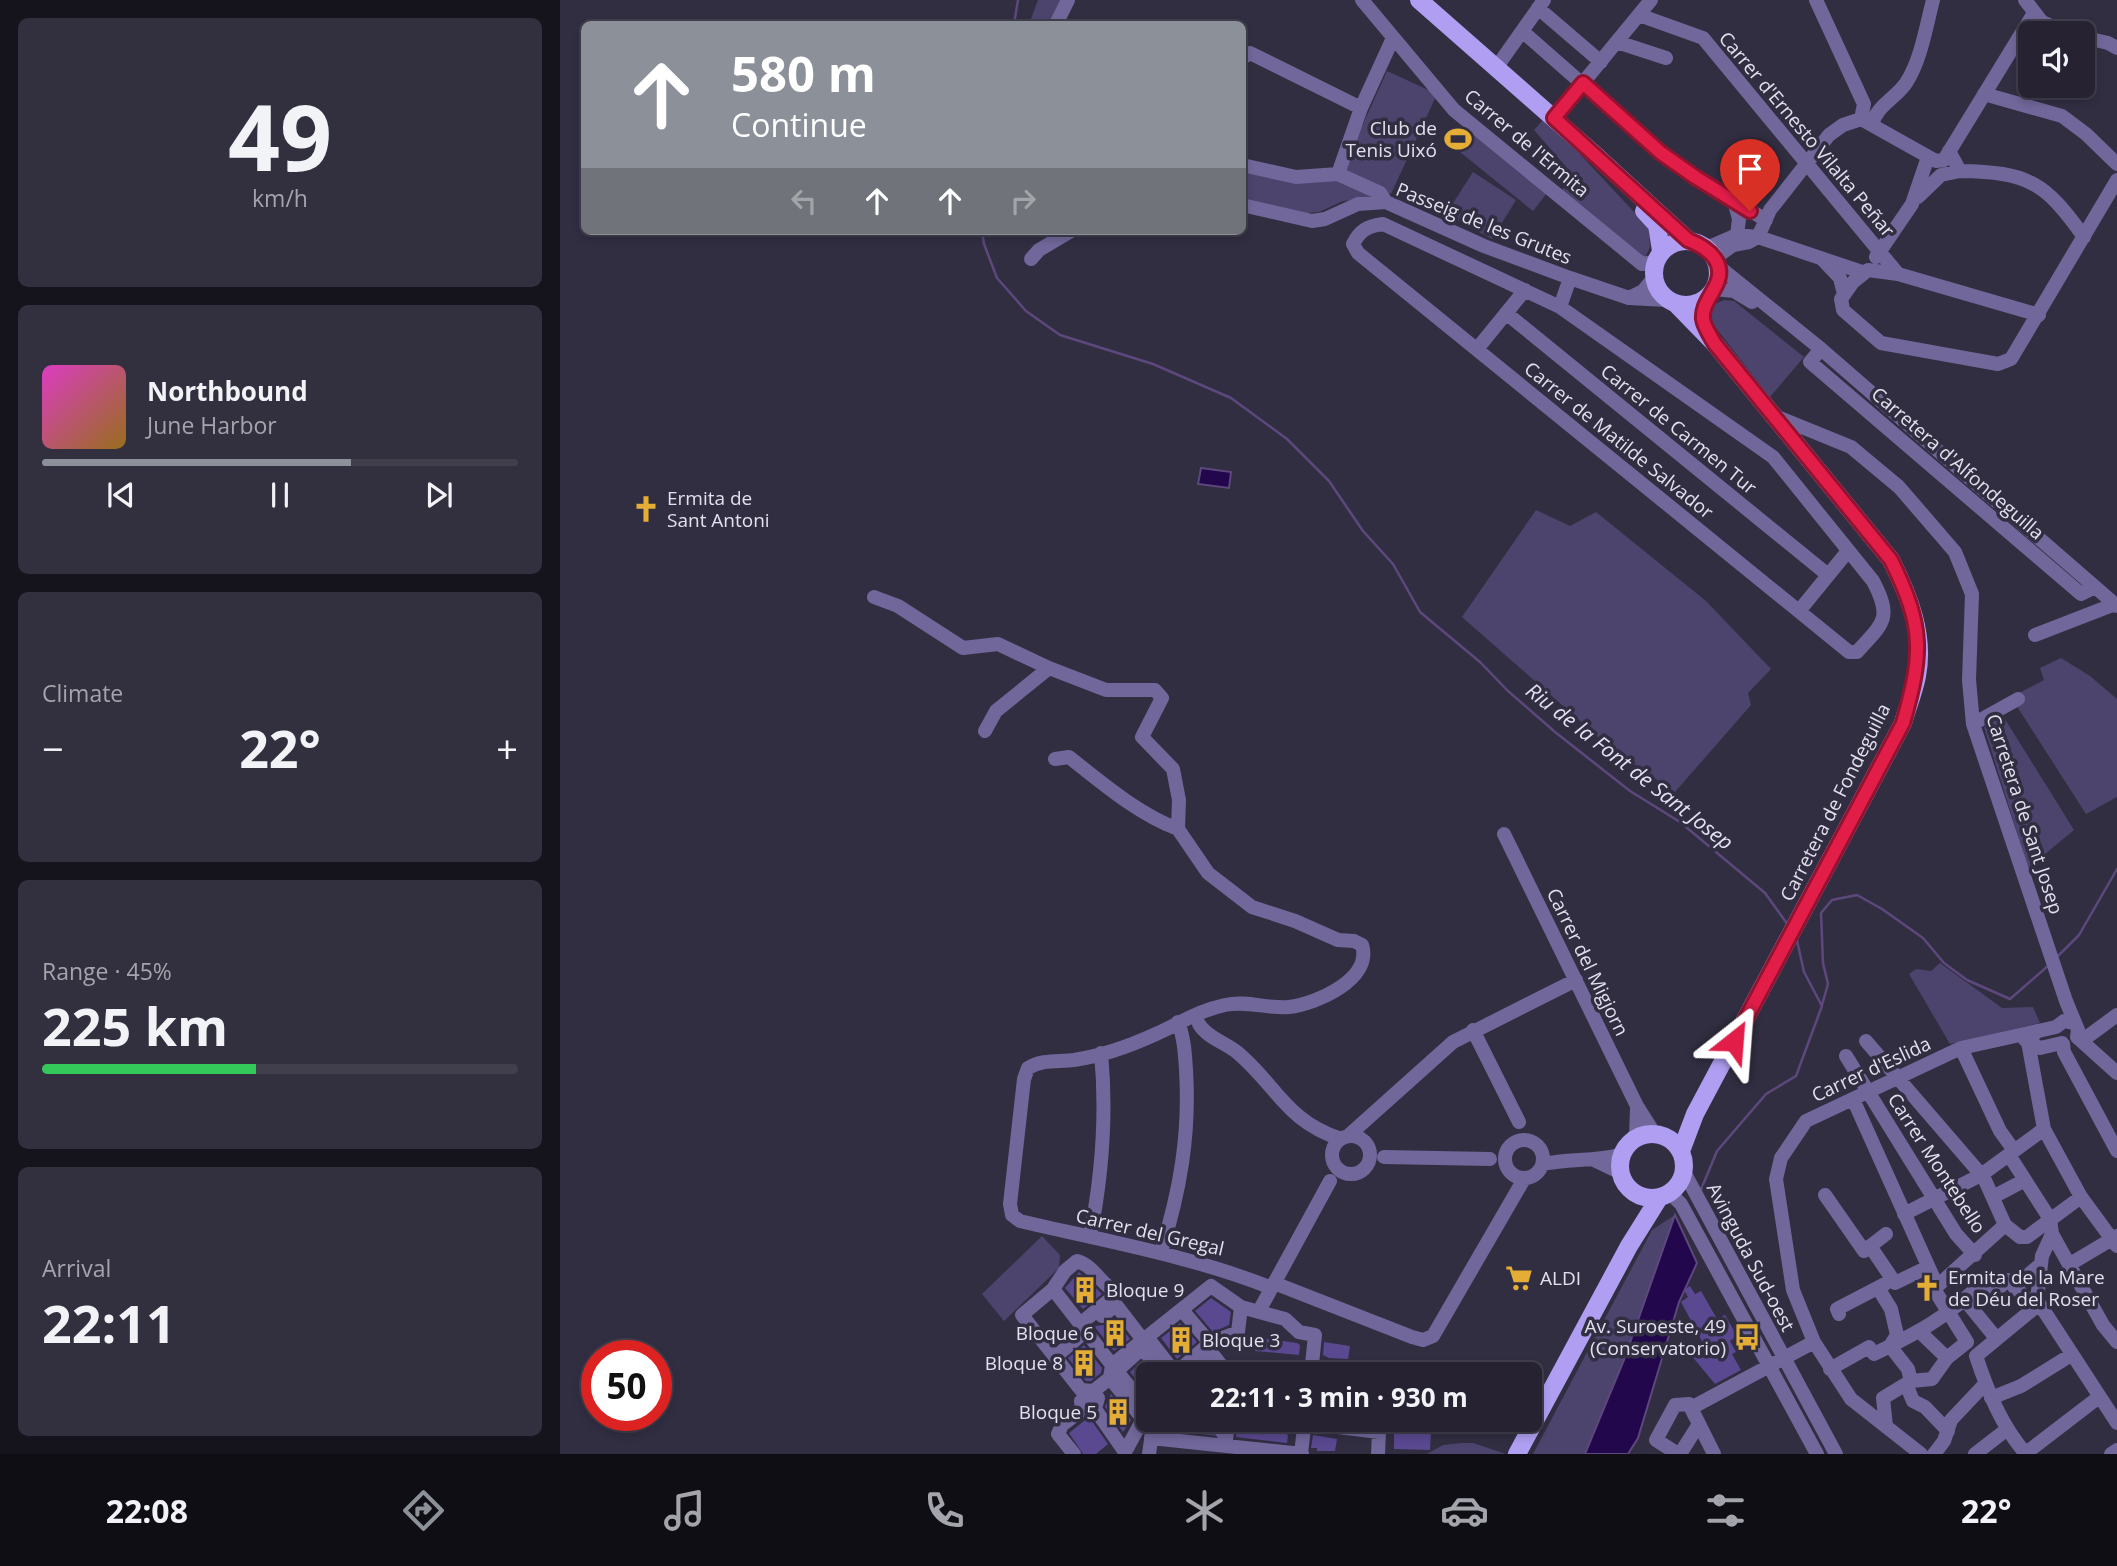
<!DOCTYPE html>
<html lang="en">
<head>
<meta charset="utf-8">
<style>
	:root { --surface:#262232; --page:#322f3e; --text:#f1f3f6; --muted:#a4a4ac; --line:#423f4d; --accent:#8c9099 }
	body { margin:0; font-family:"Open Sans",sans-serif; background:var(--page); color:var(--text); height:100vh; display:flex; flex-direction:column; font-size:26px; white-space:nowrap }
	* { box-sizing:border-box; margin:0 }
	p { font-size:23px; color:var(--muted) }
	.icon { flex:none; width:38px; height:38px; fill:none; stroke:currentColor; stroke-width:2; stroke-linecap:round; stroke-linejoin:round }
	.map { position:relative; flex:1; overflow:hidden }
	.drawer { display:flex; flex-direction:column; gap:18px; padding:18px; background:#15131c; width:560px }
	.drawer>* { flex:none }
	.hud { position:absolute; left:21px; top:21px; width:665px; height:214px; border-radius:10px; box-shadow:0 4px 10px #0003,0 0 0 2px var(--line); background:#8c9099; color:#fff; overflow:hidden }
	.buttons { position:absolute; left:1458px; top:21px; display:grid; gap:14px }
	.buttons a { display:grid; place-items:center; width:77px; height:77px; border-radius:10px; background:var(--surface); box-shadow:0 4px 10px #0003,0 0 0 2px var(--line); font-size:35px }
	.speed { position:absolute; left:21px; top:1340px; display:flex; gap:14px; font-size:35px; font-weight:700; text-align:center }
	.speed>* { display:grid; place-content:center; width:91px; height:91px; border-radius:50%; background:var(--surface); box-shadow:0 4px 10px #0003,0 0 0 2px var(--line); line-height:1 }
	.speed .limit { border:10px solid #d22; background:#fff; color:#111 }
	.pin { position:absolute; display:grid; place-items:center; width:60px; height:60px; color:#fff; margin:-72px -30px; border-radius:50% 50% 50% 0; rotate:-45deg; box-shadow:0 0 7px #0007 }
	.pin .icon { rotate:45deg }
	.me { position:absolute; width:77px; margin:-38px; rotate:28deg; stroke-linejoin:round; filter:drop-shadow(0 0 5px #0008) }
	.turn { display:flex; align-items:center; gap:24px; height:147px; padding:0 35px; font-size:32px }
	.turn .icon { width:91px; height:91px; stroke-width:2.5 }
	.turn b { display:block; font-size:49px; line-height:60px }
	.lanes { display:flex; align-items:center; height:66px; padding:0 35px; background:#0003; justify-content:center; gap:35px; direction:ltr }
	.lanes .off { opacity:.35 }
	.big { font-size:52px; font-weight:700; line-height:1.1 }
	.drawer .tile { flex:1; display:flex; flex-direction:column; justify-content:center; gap:10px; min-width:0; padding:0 24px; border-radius:10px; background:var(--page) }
	.drawer .dial { align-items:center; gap:0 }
	.dial b { font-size:91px; line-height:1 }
	.song { display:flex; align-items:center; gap:21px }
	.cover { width:84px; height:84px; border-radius:10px; background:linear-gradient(135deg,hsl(310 70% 55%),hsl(40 70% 35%)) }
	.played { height:7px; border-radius:4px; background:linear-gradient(90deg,var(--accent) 65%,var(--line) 65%) }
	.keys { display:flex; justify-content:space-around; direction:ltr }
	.heat { display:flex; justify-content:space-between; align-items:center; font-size:38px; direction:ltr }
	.charge { height:10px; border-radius:5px; background:linear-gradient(90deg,#34c759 45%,var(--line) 0) }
	.trip { position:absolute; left:576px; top:1362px; width:406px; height:70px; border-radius:10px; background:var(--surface); box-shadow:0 4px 10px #0003,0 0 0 2px var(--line); font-weight:700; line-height:70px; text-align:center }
	.menu { display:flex; height:112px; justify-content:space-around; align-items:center; background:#0f0e14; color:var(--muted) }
	.menu .icon { width:49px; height:49px }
	.menu .selected { color:var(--accent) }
	.menu b { font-size:32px; color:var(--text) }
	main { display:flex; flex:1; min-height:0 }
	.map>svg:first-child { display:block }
</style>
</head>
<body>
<main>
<section class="drawer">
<div class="tile dial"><b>49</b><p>km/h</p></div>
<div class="tile">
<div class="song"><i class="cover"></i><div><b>Northbound</b><p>June Harbor</p></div></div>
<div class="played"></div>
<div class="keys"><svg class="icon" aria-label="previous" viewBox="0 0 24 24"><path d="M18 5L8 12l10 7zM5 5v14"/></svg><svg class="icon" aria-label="pause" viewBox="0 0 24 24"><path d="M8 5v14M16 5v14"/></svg><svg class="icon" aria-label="next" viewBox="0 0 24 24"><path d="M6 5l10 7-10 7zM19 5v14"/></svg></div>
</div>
<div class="tile"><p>Climate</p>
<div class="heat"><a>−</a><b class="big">22°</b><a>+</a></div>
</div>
<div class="tile"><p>Range · 45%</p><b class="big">225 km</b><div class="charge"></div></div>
<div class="tile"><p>Arrival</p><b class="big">22:11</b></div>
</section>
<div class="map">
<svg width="1557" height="1454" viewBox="0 0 1557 1454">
	<rect width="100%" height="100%" fill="#322e42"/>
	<!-- green -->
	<path fill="#4c446d" d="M478,0H512L500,24H469Z
		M827,71L877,94L831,194L782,171Z
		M983,120L1018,152L1089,228L1090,247L1085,258L1001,191L1014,176L974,130Z
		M915,135L987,193L973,211L900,152Z
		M682,158L738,173L773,169L819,197L783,201L759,212L745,213L683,200Z
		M913,172L956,200L932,239L886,214Z
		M1164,300L1174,301L1244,357L1210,397L1152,323L1151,313L1155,304Z
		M976,510L1010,526L1036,512L1146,601L1211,669L1188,693L1191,705L1115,792L1052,749L902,617Z
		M1501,658L1530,676L1557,699V797L1526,814L1458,708L1457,694L1484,680L1480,668Z
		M1443,716L1514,830L1468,868L1424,727Z
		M1380,963L1442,1008L1473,1007L1480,1023L1390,1044L1349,974L1356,969L1371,971Z
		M1115,1215L1063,1365L1025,1454H973L1092,1230Z
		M482,1236L500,1255L499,1268L444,1321L422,1294Z
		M603,1419H643L656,1436L601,1429Z
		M902,1443H913L946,1454H867L883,1445Z"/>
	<!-- water -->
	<path fill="#22074c" stroke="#5c487c" stroke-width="2" d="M641,468L671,472L669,488L638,484Z
		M1115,1215L1137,1263L1119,1302L1078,1438L1068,1454H1025L1064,1360Z"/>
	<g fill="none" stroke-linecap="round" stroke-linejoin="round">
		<!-- stream -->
		<path stroke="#5c487c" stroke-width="2.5" d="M454,24L458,0
			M422,231L424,244L437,278L466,311L500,335L593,364L671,398L727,439L769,481L803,531L833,564L860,612L920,662L948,691L995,732L1070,791L1120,822L1205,893L1228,925
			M1496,958L1519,935L1557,869
			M1262,1005L1268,984L1263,963L1261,913L1272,900L1297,895L1322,909L1363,938L1384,963L1407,980L1450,999L1489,965
			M1140,1192L1157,1151L1206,1094L1236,1076L1262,1006L1244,972L1236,936"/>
	</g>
	<!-- building -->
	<path fill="#5a4890" d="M519,1272L542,1294L523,1309L505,1288Z
		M1130,1286L1135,1294L1141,1291L1157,1319L1165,1315L1177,1336L1170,1341L1176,1352L1172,1354L1181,1370L1155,1384L1131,1355L1144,1345L1121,1302L1128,1297L1124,1290Z
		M651,1298L671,1312L669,1325L653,1332L635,1311Z
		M554,1319L570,1339L554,1351L534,1326L544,1325Z
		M620,1323L637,1342L617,1359L601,1338Z
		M693,1337L737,1343L740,1345L739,1355L695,1351V1349L688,1348L689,1338Z
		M764,1342L790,1346L788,1359L769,1358L763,1355Z
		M524,1345L542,1368L541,1373L531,1381H526L508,1358Z
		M581,1362L590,1374H588V1395L570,1372Z
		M551,1394L571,1420L563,1432L545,1407Z
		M529,1417L548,1444L536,1454H523L509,1433Z
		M680,1427L725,1433L728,1435L727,1443L676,1437L677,1428Z
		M834,1431L871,1432L870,1450L834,1449Z
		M753,1435L777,1439L775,1451H757V1448H751Z"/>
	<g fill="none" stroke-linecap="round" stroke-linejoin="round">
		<!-- minor -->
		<path stroke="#71679a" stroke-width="14" d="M802,0L894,110L1082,264L1095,262
			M1256,0L1304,104L1301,119L1376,161L1384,160L1474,13
			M1465,0L1482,22L1507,33
			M978,8L1041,62
			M1079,15L1143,38L1338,274
			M496,24L508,0
			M962,31L1101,153L1135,178L1206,220
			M1522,37L1548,43L1557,48
			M1057,42L1106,58
			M682,58L690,53L801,108
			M936,68L984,0
			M1424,94L1502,116L1526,134L1557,164
			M994,118L1091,0
			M1312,125C1316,106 1335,99 1346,83C1361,60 1366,27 1373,0
			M1389,151L1400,171C1468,172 1485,182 1524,237
			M682,165L736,177L778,174
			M778,174L801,108L833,38
			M778,174L820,193L826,202
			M1358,197L1381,175L1400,171
			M1174,201L1179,219L1177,235
			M682,205L752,221L765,219L798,204L826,202L924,246L1010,278L1069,298L1107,300
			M823,224L1000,307L1213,457L1313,581C1333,619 1323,623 1297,652H1289L798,253L793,244C800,230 808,226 823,224Z
			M1147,248L1177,235L1198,237L1302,272
			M1316,257L1352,204L1368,157
			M1155,258L1173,245L1189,242L1198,237L1210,210L1269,135L1283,125L1301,119
			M471,259L479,250L511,231
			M1263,260L1280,278L1284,294
			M1158,266L1261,349L1557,606
			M1154,289L1174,291L1192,302
			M1071,297L1083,291L1093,279
			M1000,307L1010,278
			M946,313L1268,575
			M1479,315L1338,274L1308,270L1293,282L1281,299L1283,310L1321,343L1438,364L1451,359L1557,180
			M917,349L965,290
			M1261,349L1250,362L1521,594L1535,587
			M1215,416L1291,447L1339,487L1395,552L1412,594L1409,680L1413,724L1506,1001L1518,1030L1517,1037
			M314,597L338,606L403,648L438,644L489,668L546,690H595L602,698L582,737L613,769L619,800L618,829L648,873L692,907L735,921L778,940L794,941L802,945C813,979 756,1004 729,1007C707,1009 687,1000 665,1005C637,1011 621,1023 596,1034C572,1045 541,1056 514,1060C498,1062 483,1059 468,1068L464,1079L450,1204L452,1215L460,1221C545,1241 631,1256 712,1288
			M1239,611L1288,551
			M1475,635L1555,604
			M1413,724L1458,699
			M425,731L436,711L489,668
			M495,759L509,757C542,783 578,814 618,829
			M944,834L1077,1106L1094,1133
			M639,1024C646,1037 666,1043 678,1053C717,1086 726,1121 781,1139
			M913,1030L959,1122
			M1477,1031L1468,1042L1484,1129L1521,1197L1557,1246
			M1517,1037L1557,1073
			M1465,1040L1480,1048L1502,1043
			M1523,1040L1557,1015
			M1306,1041L1424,1178L1445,1225L1460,1237H1467
			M1503,1044L1504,1052L1557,1151
			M1401,1048L1440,1131L1453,1149
			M1286,1056L1396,1234L1415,1255
			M1293,1099L1374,1279V1289L1407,1342L1387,1358L1372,1379L1351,1381L1323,1398L1326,1426
			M772 1155a19 19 0 1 1 38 0a19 19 0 1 1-38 0Z
			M788,1136L893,1042L1016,980
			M1076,1136L1077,1108
			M945 1159a19 19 0 1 1 38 0a19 19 0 1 1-38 0Z
			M1449,1155L1490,1219L1492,1234L1543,1325L1557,1342
			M824,1157L930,1159
			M1036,1161L1059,1172
			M983,1164C1009,1159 1034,1161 1060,1155
			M1124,1172L1276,1454
			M1110,1193L1121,1204L1257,1454
			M1265,1195L1304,1251L1326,1234
			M1433,1197L1465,1180
			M1344,1214L1421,1175L1484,1129
			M1492,1234L1482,1256L1477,1300L1557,1423
			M530,1237C542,1176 547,1115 541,1053
			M1467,1237L1521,1197
			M1310,1246L1335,1283L1368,1267
			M601,1252C620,1191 630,1135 626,1070C625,1054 624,1037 618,1022
			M1510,1264L1557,1236
			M714,1283L852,1337L863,1340L873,1336L964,1179
			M1454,1287L1481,1264
			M1318,1288L1331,1309L1337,1335L1330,1346L1348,1369L1351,1381
			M493,1289L505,1271L517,1261C535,1266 541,1286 558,1293L520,1324
			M1374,1289L1445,1225
			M1405,1300L1436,1338
			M622,1310L650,1343
			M699,1311L770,1181
			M1279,1314L1277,1309L1325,1284
			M542,1316L556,1305L583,1340
			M1360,1332L1387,1358
			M495,1357L526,1331
			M635,1366L646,1357L654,1356L668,1374
			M1270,1369L1309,1347L1314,1354C1353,1335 1391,1316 1421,1283L1435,1291L1448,1280L1469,1301L1477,1300
			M615,1373L587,1337L651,1286L681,1307L725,1319L739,1332L755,1335L751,1374
			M615,1374L650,1343L678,1332L681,1307
			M1346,1384L1353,1401L1365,1407L1388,1431
			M533,1391L521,1390L462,1315L493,1289L552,1365
			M533,1391L538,1398L535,1409L565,1452L583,1419L550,1378
			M1431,1398L1461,1386L1511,1355
			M1131,1408L1254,1342
			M1131,1408L1154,1454
			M588,1410L559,1374L560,1368L579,1351L586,1353L603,1374
			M652,1419L666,1437
			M745,1423L819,1432L818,1454
			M591,1438L742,1454
			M665,1446L669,1419
			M1466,1453L1539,1397
			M514,1454L498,1434L502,1425L522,1410L521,1401L550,1378L552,1365L587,1337
			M589,1454L594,1419
			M741,1454L745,1419
			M1118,1454L1096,1440L1115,1405L1129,1404L1131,1408
			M1120,1454L1139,1424
			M1361,1454L1291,1399L1254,1342L1233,1290L1216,1179L1221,1158L1246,1121L1401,1048L1496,1027L1504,1021L1513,1023
			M1374,1454L1384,1441L1391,1420L1425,1384
			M1415,1454L1446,1430
			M1466,1454C1441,1425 1428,1392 1416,1356L1478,1305
			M1551,1454L1557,1450"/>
		<!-- major -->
		<path stroke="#af9ef1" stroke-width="18" d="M859,0L1033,153L1128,240
			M1084,211L1097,225L1101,251
			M1094 273a32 32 0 1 1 64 0a32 32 0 1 1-64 0Z
			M1117,305L1155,344L1331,560C1349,596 1365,635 1357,676C1354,692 1347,708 1343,723L1135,1114L1121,1151
			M1060 1166a32 32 0 1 1 64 0a32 32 0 1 1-64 0Z
			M957,1454L1069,1246L1099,1198"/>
	</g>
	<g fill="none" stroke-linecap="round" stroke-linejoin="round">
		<defs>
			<path id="route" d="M1174,1041L1343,723C1363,653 1364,627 1331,560L1155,344C1151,337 1144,327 1143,319C1142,307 1149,299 1154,289C1169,264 1149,248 1128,240L994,118L1023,83L1101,153L1135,177L1190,211"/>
		</defs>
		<!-- route casing -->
		<use href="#route" stroke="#92132f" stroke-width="18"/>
		<!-- route -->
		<use href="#route" stroke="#e11d48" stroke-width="12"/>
	</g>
	<!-- icons -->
	<defs>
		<symbol id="stadium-bare" viewBox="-9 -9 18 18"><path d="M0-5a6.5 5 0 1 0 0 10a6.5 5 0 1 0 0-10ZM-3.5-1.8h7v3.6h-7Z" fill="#e4ad35" stroke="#322e42" stroke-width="2.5" paint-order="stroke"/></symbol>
		<symbol id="church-bare" viewBox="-9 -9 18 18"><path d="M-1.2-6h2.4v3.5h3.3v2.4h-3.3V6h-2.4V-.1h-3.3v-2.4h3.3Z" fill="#e4ad35" stroke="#322e42" stroke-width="2.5" paint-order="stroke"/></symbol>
		<symbol id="supermarket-bare" viewBox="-9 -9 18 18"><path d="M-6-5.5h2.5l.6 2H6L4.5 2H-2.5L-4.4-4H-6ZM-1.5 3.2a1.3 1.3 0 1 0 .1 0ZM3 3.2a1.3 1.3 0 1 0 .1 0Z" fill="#e4ad35" stroke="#322e42" stroke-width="2.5" paint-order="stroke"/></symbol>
		<symbol id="building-bare" viewBox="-9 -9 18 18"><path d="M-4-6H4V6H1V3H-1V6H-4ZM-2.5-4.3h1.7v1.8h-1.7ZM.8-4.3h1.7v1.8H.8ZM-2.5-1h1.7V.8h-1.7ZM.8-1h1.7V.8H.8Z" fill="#e4ad35" stroke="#322e42" stroke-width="2.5" paint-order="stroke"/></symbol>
		<symbol id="bus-bare" viewBox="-9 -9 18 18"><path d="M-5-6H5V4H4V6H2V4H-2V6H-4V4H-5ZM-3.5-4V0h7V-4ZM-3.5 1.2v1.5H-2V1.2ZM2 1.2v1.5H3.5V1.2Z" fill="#e4ad35" stroke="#322e42" stroke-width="2.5" paint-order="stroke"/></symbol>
	</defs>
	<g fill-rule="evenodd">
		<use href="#stadium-bare" x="879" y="120" width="38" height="38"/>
		<use href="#church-bare" x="67" y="490" width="38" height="38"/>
		<use href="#supermarket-bare" x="940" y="1259" width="38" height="38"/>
		<use href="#church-bare" x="1348" y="1269" width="38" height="38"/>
		<use href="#building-bare" x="506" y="1271" width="38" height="38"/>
		<use href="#building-bare" x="536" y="1314" width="38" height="38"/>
		<use href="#bus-bare" x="1168" y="1318" width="38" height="38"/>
		<use href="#building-bare" x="602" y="1321" width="38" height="38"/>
		<use href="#building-bare" x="505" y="1344" width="38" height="38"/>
		<use href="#building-bare" x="539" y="1393" width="38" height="38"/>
	</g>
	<g text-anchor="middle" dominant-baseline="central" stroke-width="7" stroke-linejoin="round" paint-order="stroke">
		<!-- poi labels -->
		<g font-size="19" fill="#e2e0ed" stroke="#322e42" text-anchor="end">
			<text x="877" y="128">Club de<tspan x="877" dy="22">Tenis Uixó</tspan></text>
			<text x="107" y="498" text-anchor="start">Ermita de<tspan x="107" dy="22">Sant Antoni</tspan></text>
			<text x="1388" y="1277" text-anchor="start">Ermita de la Mare<tspan x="1388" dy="22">de Déu del Roser</tspan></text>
			<text x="980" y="1278" text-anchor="start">ALDI</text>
			<text x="546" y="1290" text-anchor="start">Bloque 9</text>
			<text x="1166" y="1326">Av. Suroeste, 49<tspan x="1166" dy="22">(Conservatorio)</tspan></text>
			<text x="534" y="1333">Bloque 6</text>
			<text x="642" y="1340" text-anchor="start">Bloque 3</text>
			<text x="503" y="1363">Bloque 8</text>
			<text x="537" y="1412">Bloque 5</text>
		</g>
		<!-- street labels -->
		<g font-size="19" fill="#e2e0ed" stroke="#322e42">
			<text transform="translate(1247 134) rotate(50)">Carrer d'Ernesto Vilalta Peñar</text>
			<text transform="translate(967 143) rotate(40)">Carrer de l'Ermita</text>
			<text transform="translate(924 223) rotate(22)">Passeig de les Grutes</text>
			<text transform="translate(1119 429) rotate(39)">Carrer de Carmen Tur</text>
			<text transform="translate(1059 440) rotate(39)">Carrer de Matilde Salvador</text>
			<text transform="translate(1398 463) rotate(41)">Carretera d'Alfondeguilla</text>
			<text transform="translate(1275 802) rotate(-63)">Carretera de Fondeguilla</text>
			<text transform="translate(1465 814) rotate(72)">Carretera de Sant Josep</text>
			<text transform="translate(1028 962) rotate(64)">Carrer del Migjorn</text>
			<text transform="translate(1311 1069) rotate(-25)">Carrer d'Eslida</text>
			<text transform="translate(1377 1163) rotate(57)">Carrer Montebello</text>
			<text transform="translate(590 1232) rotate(13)">Carrer del Gregal</text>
			<text transform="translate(1191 1257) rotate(62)">Avinguda Sud-oest</text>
		</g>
		<!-- water labels -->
		<g font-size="21" font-style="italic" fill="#e3e0f5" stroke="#322e42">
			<text transform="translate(1070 766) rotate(38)">Riu de la Font de Sant Josep</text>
		</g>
	</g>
</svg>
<div class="buttons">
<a><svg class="icon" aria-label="sound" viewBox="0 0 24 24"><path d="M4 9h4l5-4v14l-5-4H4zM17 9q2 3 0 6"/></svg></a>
</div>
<div class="speed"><div class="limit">50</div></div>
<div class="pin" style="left:1190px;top:211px;background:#d93025"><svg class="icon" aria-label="arrive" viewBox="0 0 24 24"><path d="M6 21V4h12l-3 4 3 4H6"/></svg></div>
<svg class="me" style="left:1174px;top:1041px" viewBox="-20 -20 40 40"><path d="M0-17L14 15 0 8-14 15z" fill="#e11d48" stroke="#fff" stroke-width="4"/></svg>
<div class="trip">22:11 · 3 min · 930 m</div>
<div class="hud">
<div class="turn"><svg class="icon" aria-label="ahead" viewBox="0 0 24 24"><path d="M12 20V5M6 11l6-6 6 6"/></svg><div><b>580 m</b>Continue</div></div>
<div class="lanes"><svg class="icon off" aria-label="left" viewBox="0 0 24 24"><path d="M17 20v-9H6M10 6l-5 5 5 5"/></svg><svg class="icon" aria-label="ahead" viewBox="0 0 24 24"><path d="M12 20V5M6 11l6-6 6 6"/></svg><svg class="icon" aria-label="ahead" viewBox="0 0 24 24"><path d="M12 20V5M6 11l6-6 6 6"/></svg><svg class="icon off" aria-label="right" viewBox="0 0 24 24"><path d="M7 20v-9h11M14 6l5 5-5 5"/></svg></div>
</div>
</div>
</main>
<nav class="menu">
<b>22:08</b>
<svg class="icon selected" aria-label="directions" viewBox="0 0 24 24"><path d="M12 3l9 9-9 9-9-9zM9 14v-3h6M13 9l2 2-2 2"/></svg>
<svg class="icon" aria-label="music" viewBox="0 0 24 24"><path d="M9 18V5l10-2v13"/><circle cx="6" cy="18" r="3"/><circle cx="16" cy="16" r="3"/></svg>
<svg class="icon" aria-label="phone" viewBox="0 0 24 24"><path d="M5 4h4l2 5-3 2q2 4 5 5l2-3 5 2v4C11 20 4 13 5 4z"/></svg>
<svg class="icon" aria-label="climate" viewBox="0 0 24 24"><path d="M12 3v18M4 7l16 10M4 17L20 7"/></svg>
<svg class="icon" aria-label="car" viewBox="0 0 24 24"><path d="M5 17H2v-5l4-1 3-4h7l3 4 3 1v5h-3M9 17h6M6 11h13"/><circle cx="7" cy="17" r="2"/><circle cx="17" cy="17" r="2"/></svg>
<svg class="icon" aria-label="filters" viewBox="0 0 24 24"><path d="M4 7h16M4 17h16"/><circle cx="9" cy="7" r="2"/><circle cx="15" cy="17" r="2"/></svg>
<b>22°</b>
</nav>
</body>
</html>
